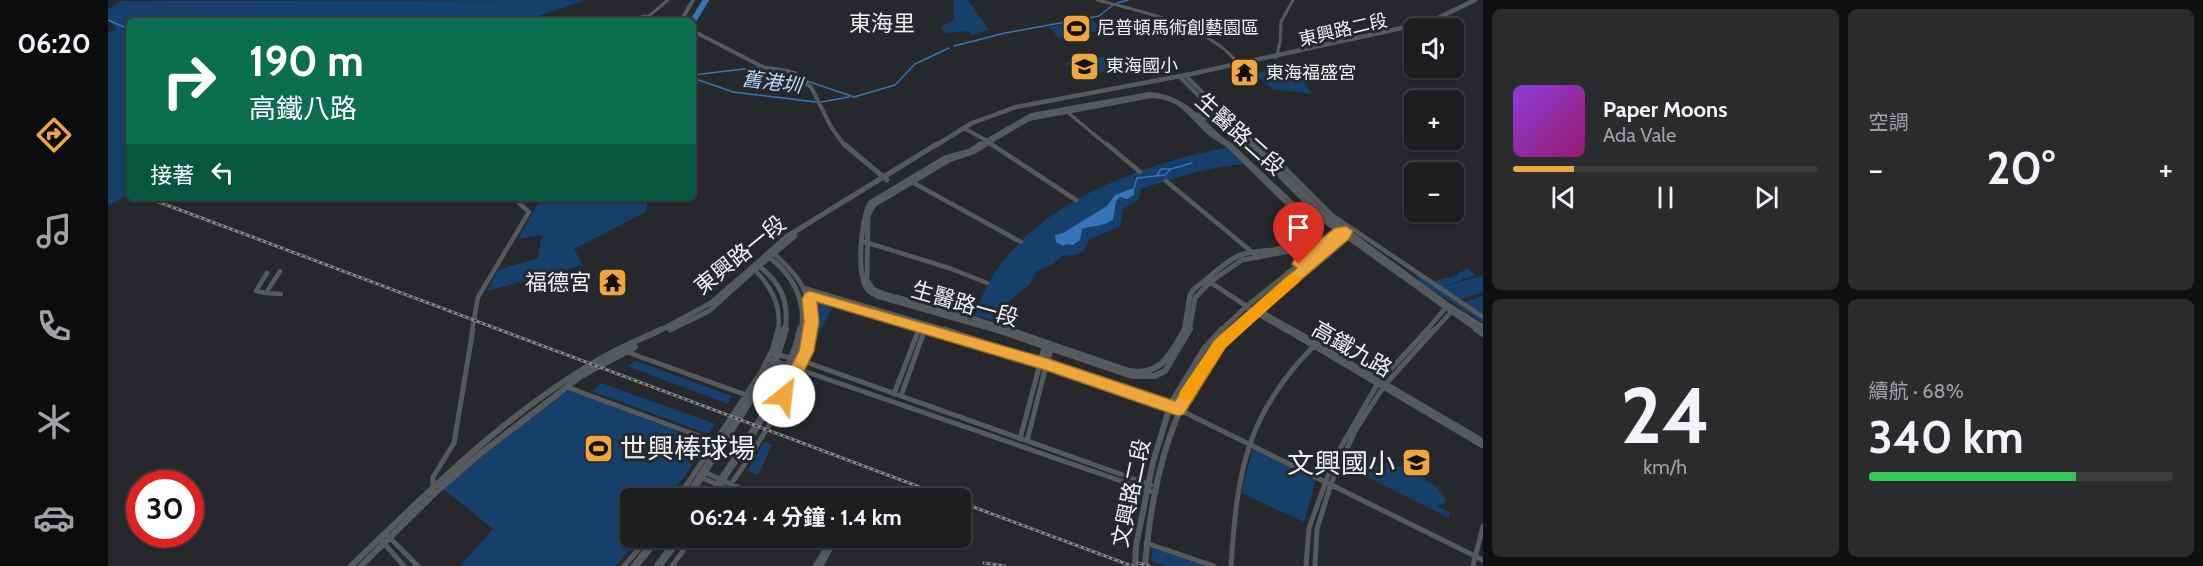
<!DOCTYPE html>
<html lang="zh-TW">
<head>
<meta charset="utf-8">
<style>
	:root { --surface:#1c1e20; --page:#292b2d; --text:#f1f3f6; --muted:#a0a2a5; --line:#3a3c3e; --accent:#eea73d }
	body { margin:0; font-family:Cabin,"Noto Sans TC",sans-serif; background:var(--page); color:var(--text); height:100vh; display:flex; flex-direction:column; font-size:22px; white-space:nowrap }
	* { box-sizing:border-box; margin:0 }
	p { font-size:20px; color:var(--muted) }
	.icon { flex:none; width:33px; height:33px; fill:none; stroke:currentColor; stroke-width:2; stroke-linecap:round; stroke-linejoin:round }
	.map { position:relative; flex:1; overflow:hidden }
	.sheet { display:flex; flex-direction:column; gap:9px; padding:9px; background:#0f1012; width:720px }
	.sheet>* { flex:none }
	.top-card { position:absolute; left:18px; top:18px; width:570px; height:183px; border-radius:9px; box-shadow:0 2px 4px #0004,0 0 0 2px var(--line); background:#0b6e4f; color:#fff; overflow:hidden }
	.controls { position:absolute; left:1296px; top:18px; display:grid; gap:12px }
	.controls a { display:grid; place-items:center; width:60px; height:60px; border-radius:9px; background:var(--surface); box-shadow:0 2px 4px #0004,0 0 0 2px var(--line); font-size:30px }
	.speed { position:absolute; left:18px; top:470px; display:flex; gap:12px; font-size:30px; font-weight:700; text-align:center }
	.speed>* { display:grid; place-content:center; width:78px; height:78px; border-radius:50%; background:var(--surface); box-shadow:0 2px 4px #0004,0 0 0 2px var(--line); line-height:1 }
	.speed .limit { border:9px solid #d22; background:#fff; color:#111 }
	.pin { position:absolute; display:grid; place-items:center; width:51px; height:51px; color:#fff; margin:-62px -26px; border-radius:50% 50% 50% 0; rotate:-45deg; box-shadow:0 0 6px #0007 }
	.pin .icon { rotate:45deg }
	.me { position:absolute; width:66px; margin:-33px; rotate:29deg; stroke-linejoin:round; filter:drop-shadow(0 0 4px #0008) }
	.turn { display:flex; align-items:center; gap:21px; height:126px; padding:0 24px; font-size:27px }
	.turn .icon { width:78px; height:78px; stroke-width:2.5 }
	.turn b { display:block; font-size:42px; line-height:51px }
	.then { display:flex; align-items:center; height:57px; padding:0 24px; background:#0003; gap:12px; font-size:22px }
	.big { font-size:45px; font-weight:700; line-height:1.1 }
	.sheet .tile { flex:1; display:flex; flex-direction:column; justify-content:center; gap:9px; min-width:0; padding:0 21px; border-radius:9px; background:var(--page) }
	.sheet .dial { align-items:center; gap:0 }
	.dial b { font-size:78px; line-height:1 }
	.song { display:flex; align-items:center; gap:18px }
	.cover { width:72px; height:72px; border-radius:9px; background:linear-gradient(135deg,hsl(270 70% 55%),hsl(320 70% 35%)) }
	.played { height:6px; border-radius:3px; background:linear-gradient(90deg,var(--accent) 20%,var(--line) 20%) }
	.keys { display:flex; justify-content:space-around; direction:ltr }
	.heat { display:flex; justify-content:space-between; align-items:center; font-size:33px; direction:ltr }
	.charge { height:9px; border-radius:4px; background:linear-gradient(90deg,#34c759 68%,var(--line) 0) }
	.sheet .tiles { flex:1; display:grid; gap:9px; grid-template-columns:repeat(2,1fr) }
	.trip { position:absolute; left:512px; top:488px; width:351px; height:60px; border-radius:9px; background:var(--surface); box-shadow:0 2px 4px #0004,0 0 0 2px var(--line); font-weight:700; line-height:60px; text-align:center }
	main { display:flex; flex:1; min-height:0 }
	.tabs { display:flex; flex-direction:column; width:108px; justify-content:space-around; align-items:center; background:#0b0c0d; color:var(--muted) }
	.tabs .icon { width:42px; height:42px }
	.tabs .active { color:var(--accent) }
	.tabs b { font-size:27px; color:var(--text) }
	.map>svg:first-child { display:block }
</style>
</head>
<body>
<main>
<nav class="tabs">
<b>06:20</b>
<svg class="icon active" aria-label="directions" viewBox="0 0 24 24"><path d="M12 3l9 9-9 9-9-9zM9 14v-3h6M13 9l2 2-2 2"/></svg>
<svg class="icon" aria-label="music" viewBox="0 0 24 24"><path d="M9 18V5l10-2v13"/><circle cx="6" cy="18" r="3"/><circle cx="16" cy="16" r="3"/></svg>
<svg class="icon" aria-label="phone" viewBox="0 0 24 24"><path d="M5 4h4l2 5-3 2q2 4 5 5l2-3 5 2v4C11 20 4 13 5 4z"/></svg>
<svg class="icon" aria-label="climate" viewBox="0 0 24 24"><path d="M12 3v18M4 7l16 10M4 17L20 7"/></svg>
<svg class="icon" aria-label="car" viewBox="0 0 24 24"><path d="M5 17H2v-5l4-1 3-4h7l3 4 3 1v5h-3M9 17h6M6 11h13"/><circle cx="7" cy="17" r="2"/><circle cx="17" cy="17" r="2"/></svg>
</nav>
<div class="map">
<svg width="1375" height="566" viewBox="0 0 1375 566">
	<rect width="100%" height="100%" fill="#26282b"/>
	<!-- green -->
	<path fill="#163f6b" d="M478,0L416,21H21V193L0,206V32L9,29L0,19V9L12,1Z
		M845,0H860L881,30L864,35L861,31L838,33L832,27L846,20Z
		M983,19L995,30L951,38L941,27Z
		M998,56L1001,59L998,60L1006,66L1001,71L976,75L964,71L961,65L953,64Z
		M1183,63L1204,94L1165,89L1147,74Z
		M1120,147L1136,164C1099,167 1067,178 1033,189L1030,200L1015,209L1012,227L982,239L975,251L968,255L954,256L945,264L929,271L921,285L901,301L890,322L867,315C900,210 1023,167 1120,147Z
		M433,198H545L539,203V211L466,249L475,265L379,291L390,270L430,258L434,235L410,239Z
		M1359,268L1368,275L1331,288L1375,275V292L1349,300L1356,302L1375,296V322L1315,284L1308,276L1310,275L1322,282L1347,276Z
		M707,299L726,304L707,341Z
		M528,361L624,396L620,404L519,366Z
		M692,378L711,383L699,392L693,389L679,414L674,412Z
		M493,383L608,424L600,434L484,391Z
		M460,389L600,443L561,498H522V537H533L508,566H352L385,529L334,488Z
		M656,442L664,445L650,475L640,470Z
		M1145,449L1208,479L1196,522L1133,493Z
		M1260,456C1282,461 1330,479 1338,500L1336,504L1329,506L1342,513L1341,518L1245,470L1246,465L1256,470L1252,460Z
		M1045,547L1097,566H1058L1043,561Z"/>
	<!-- water -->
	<path fill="#3774b9" d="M1026,188V195L1019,199L1012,197L1008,201L1005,220C994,227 985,225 974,229L972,240L965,245L959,244L955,246L948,242L947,235L955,233L999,206L1007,195Z"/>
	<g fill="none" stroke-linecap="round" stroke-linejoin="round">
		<!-- stream -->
		<path stroke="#3774b9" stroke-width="1.5" d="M1009,3L1020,0
			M0,20L21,29
			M846,46L897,33L991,16L1005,5
			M663,67L687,72L699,81L746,97L787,85L807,64L841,48
			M585,75L653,67
			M585,78L625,92L708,102
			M713,102L741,97
			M1049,175L1053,169H1062
			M1026,188L1029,178L1057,175L1063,169L1084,163"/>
		<!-- river -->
		<path stroke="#3774b9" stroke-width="6" d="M585,21L598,0"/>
		<!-- minor-far2 -->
		<path stroke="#575a5d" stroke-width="3" d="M989,0C1031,11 1076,20 1112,46C1120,51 1125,59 1133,65
			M515,21L537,16L559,21
			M535,21L560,0
			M1168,58L1172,43L1173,22L1185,0
			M958,111L1000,146
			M882,144L885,146"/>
		<!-- minor-far1 -->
		<path stroke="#575a5d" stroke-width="4.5" d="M883,144L968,200
			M999,144L1032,172
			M1167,158L1224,215L1375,317
			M802,181L913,242
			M1058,181L1150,257
			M757,242L841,268L879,283
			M665,253C693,277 704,293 701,331
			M646,269C663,287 674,305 670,331
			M172,271L158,293L173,294
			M696,288L841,331
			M158,293L148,291L159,273
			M700,299L702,296L713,297
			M1149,309L1187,331
			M1147,312L1179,331
			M770,313L829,331
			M364,331L370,297L421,212L411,203L414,198
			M811,331L813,325
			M816,331L818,326
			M1318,331L1340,305
			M1326,331L1344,311"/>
		<!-- minor -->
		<path stroke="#575a5d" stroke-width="5" d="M824,329L938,364L1065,409
			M836,329L1063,403L1070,409L1375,560
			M1177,329L1375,446
			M1184,329L1375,441
			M519,352L638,395
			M663,353L695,361L1043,485
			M661,359L1048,493
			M459,387L607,442
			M786,394L811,329
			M793,396L817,329
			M912,439L933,360
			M919,441L939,362
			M594,471L654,498
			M592,477L642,498
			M325,487V477L346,443L365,329
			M570,498L653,372L665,348L670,329
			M613,498C640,462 698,372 702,329
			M280,536L310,566
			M274,541L296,566
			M1038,543L1106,566
			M516,566L541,537
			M564,566L585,537
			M707,566L717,550L720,537
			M713,566L722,549L725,537
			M1123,566C1129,475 1137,415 1205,347
			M1198,566L1201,528L1226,459L1270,383L1320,329
			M1207,566L1209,529L1223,484L1247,431L1276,386L1327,329
			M1365,566L1375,526"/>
		<!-- tertiary-far2 -->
		<path stroke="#575a5d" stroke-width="4" d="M573,21L585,0
			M585,31L657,68L680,71L703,87L723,127L737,146
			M1077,75L1148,146
			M1071,76L1141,146
			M1086,115L1108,112
			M1090,119L1112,117
			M856,128L881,142
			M870,146L923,115L1041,94C1080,96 1094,126 1123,146
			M875,146L921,119L1044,96C1075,98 1080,114 1101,133C1107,138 1114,142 1121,146"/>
		<!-- tertiary-far1 -->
		<path stroke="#575a5d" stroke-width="5" d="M736,144L779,180
			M872,144L862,151L837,158L762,203C753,220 747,277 761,291C763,293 767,294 769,296L891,331
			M878,144L865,152L841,160L767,204L760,215L759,280L765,289L776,294L862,317L903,331
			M1140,144L1217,221L1371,331
			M1146,144L1217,215L1340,305L1375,327
			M1102,282L1147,312
			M562,330L601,311L651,266
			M551,331L603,303L648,264
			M1076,331L1082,295L1086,289C1100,279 1113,265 1128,257C1152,244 1186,261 1197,225L1177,201L1119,144
			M1081,331L1087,298L1102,282L1134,260L1182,251L1202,235C1204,224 1197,217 1190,209L1121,144
			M1112,331L1139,306L1231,232L1238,231
			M1124,331L1156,302L1237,236L1238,231"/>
		<!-- tertiary -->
		<path stroke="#575a5d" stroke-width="6" d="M886,329L1024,376H1047L1057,371L1082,329
			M899,329L1021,371C1054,376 1062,354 1077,329
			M1368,329L1375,334
			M933,359L938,344
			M939,361L944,345
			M243,566C320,492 399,412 492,359C512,347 534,339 554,329
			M253,566L328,492L372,454L473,376L527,347
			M1027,566L1028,546L1045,462L1063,403L1096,349L1114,329
			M1037,566C1044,480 1064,393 1126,329"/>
		<!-- secondary-far2 -->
		<path stroke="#575a5d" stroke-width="4.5" d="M827,146L864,123L908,107L1083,74L1312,24L1328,19L1367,0"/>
		<!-- secondary-far1 -->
		<path stroke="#575a5d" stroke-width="5" d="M658,255C684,273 699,300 693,331
			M651,266L687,236
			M677,331C682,301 672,281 648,264L678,237L829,144"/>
		<!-- secondary -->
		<path stroke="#575a5d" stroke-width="8" d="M579,498L667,361L677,329
			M601,498C631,455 683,380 693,329
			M527,566L550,537
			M550,566L572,537"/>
		<defs>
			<path id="rail" d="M40,198L841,498
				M852,502L1024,566
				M876,563L897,566
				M1030,563L1041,566"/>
		</defs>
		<!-- rail casing -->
		<use href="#rail" stroke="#86888b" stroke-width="3"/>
		<!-- rail -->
		<use href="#rail" stroke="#26282b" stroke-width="1.5" stroke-dasharray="3" stroke-linecap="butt"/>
	</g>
	<!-- route -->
	<path fill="#eea73d" stroke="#9b6d28" stroke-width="1.5" d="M1238,226L1245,231L1241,239L1154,313L1117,348L1076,414L1070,416L937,370L709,302L711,322L706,351L682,400L676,402L671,400L668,396L691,351L696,322L694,299L697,293L702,291L938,358L1067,401L1107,340L1189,268L1184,264L1186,260L1227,228Z"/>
	<!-- slow -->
	<path fill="#f59e0b" d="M1186,274L1193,279L1191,282L1117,348L1084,399L1079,401L1073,399L1071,395L1073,390L1107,340L1181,275Z"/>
	<!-- icons -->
	<defs>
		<symbol id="stadium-square" viewBox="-11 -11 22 22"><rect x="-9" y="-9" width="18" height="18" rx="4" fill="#eea73d" stroke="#26282b"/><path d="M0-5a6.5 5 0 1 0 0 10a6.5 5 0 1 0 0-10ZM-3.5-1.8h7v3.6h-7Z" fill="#111"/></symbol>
		<symbol id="school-square" viewBox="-11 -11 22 22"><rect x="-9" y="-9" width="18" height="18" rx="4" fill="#eea73d" stroke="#26282b"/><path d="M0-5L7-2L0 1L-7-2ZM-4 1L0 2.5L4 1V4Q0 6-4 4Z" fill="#111"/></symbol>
		<symbol id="temple-square" viewBox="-11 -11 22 22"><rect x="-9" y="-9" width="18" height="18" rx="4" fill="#eea73d" stroke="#26282b"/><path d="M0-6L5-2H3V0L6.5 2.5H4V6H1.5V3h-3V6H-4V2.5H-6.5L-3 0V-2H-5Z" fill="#111"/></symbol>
	</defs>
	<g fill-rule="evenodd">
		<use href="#stadium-square" x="952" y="12" width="33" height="33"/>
		<use href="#school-square" x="960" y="50" width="33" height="33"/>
		<use href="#temple-square" x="1120" y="56" width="33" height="33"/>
		<use href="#temple-square" x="488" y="266" width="33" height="33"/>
		<use href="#stadium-square" x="474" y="432" width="33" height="33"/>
		<use href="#school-square" x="1292" y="446" width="33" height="33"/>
	</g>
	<g text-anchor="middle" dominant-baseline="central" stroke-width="6" stroke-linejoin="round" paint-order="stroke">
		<!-- far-poi labels -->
		<g font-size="18" fill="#eff1f3" stroke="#26282b" text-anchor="start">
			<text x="989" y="28">尼普頓馬術創藝園區</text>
			<text x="998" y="66">東海國小</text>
			<text x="1158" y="73">東海福盛宮</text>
		</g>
		<!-- far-street labels -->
		<g font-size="18" fill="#eff1f3" stroke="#26282b">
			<text transform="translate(1235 30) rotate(-13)">東興路二段</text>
		</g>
		<!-- far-water labels -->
		<g font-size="20" font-style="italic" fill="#b9d9fe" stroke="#26282b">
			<text transform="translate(664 82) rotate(7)">舊港圳</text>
		</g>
		<!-- far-quarter labels -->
		<g font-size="22" fill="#eff1f3" stroke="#26282b">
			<text x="774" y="23">東海里</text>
		</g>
		<!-- street labels -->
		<g font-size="22" fill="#eff1f3" stroke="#26282b">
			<text transform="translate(1132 134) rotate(42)">生醫路二段</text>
			<text transform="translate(632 255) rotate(-39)">東興路一段</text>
			<text transform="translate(857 304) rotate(16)">生醫路一段</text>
			<text transform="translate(1244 349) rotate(30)">高鐵九路</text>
			<text transform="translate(1023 493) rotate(-78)">文興路二段</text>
		</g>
		<!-- poi labels -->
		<g font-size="22" fill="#eff1f3" stroke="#26282b" text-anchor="end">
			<text x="483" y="282">福德宮</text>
		</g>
		<!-- near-poi labels -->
		<g font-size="27" fill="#eff1f3" stroke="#26282b" text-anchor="start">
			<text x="512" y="448">世興棒球場</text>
			<text x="1287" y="463" text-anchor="end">文興國小</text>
		</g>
	</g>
</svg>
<div class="controls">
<a><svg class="icon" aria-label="sound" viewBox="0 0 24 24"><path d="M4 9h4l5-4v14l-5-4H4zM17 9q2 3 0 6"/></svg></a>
<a>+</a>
<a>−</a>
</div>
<div class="speed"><div class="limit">30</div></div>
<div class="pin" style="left:1191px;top:264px;background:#d93025"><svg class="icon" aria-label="arrive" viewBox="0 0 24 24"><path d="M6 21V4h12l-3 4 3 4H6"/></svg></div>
<svg class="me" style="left:676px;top:396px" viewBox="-20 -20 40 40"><circle r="19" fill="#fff"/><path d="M0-13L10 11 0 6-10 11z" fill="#eea73d"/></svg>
<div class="trip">06:24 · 4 分鐘 · 1.4 km</div>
<div class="top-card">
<div class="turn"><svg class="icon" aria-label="right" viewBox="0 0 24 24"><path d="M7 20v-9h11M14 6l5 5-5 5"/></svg><div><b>190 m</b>高鐵八路</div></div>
<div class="then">接著<svg class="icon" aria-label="left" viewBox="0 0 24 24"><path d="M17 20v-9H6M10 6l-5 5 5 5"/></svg></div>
</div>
</div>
<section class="sheet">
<div class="tiles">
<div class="tile">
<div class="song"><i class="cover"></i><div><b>Paper Moons</b><p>Ada Vale</p></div></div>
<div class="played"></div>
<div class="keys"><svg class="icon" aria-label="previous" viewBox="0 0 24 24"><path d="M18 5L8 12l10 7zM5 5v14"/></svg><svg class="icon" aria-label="pause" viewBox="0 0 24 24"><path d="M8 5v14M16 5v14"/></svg><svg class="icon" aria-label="next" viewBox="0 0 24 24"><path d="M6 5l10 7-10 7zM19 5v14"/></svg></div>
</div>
<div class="tile"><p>空調</p>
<div class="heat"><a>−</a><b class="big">20°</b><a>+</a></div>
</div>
<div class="tile dial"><b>24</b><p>km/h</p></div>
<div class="tile"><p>續航 · 68%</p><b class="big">340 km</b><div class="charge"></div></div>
</div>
</section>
</main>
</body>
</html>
